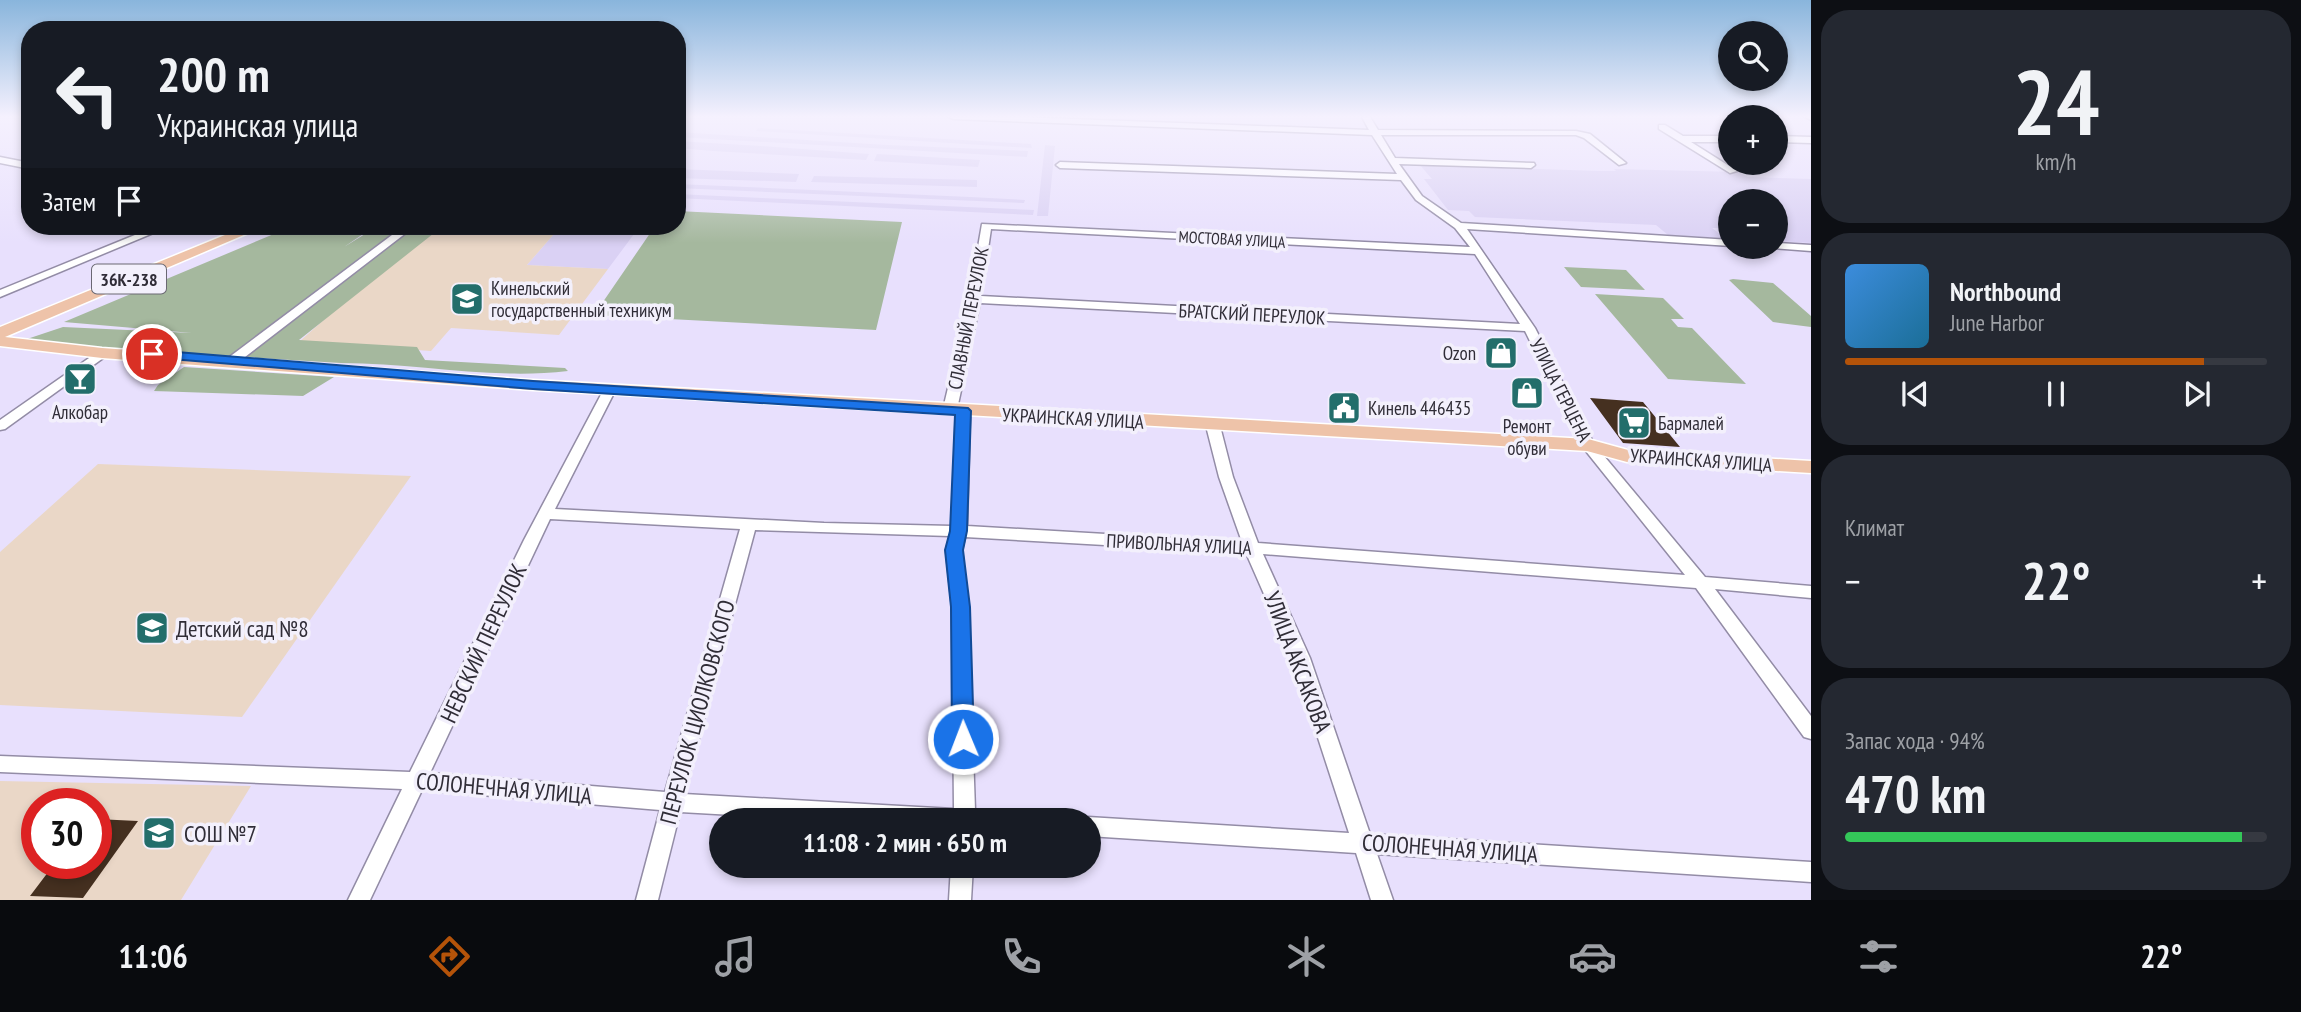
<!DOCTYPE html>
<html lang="ru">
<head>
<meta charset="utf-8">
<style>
	:root { --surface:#171b24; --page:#242831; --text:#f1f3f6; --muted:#9ea1a6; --line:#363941; --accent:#b45309 }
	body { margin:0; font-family:"PT Sans Narrow",sans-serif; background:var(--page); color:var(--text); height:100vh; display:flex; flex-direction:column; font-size:26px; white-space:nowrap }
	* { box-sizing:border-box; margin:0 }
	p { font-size:23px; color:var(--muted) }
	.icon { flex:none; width:38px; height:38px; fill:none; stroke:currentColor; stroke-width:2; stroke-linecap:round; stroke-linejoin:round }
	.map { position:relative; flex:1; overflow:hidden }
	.panel { display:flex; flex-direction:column; gap:10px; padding:10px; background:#0d0f14; width:490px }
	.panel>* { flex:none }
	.banner { position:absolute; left:21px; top:21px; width:665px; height:214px; border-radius:28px; box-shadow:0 4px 10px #0003; background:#171b24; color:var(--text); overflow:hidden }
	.controls { position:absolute; left:1718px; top:21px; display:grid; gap:14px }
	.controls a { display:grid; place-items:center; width:70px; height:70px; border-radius:50%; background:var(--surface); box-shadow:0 4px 10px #0003; font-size:35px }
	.speed { position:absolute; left:21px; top:788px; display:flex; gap:14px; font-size:35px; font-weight:700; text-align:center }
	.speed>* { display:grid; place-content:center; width:91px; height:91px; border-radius:50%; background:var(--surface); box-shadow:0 4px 10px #0003; line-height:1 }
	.speed .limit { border:10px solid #d22; background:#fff; color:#111 }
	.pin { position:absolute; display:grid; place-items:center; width:60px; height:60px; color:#fff; margin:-30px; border:4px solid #fff; border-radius:50%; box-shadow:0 2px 7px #0007 }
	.me { position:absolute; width:77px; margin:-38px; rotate:359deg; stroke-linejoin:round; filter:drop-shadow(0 0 5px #0008) }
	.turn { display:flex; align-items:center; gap:24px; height:147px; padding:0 21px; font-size:32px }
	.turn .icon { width:91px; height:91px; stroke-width:2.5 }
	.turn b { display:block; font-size:49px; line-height:60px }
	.then { display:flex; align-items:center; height:66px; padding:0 21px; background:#0003; gap:14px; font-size:26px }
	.big { font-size:52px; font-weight:800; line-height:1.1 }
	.panel .widget { flex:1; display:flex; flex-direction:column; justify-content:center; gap:10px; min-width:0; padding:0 24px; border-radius:28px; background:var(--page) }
	.panel .dial { align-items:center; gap:0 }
	.dial b { font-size:91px; line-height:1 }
	.song { display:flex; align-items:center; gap:21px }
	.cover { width:84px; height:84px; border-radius:10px; background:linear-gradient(135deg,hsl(210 70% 55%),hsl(200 70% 35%)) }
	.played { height:7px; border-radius:4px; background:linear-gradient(90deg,var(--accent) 85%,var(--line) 85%) }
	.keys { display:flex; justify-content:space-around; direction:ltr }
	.heat { display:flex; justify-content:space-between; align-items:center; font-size:38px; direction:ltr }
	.charge { height:10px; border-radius:5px; background:linear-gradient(90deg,#34c759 94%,var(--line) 0) }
	.trip { position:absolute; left:709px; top:808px; width:392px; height:70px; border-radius:35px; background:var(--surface); box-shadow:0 4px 10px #0003; font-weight:800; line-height:70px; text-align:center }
	.tabs { display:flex; height:112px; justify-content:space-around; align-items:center; background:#090b0e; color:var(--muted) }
	.tabs .icon { width:49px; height:49px }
	.tabs .active { color:var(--accent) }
	.tabs b { font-size:32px; color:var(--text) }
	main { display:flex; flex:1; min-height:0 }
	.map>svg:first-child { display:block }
</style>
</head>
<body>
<main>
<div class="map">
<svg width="1811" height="900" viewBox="0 0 1811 900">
	<rect width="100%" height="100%" fill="#e8e0fd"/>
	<!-- built -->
	<path fill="#dad1f4" d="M758,128L1031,144L1032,148L756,131Z
		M677,132L887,145L1028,151L1027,157L677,137Z
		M677,141L761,146L869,154L866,160L713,151L677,148Z
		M1045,145L1055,146L1048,216H1037Z
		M877,154L980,160L978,167L874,161Z
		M1420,165L1599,171H1616L1614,169L1738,172L1748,177L1811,179V243L1776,241V201H1731V228H1712L1725,238L1668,235L1656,225L1475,217L1469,211L1448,210L1424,179H1432Z
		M677,169L799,174L796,182L677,178Z
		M814,176L977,180V187L811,182Z
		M677,184L970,197L1025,200L1024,203L677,188Z
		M677,194L762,198L1034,210L1033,215L677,198Z
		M561,226H640L608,269L527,265Z"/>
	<!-- education -->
	<path fill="#ead7c7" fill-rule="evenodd" d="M429,226H561L527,265L608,269L559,335L451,328L431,351L299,342Z
		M98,464L411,476L242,717L0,705V552Z
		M0,781L251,786L181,900H0ZM37,803H96V863H37Z"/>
	<!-- green -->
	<path fill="#a5b89e" d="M677,211L902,222L876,330L594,315L655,226H677Z
		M293,226H375L344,247L378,226H443L299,340L417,347L425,360L565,368L568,371C492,380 417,363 341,363L15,343L63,327L192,333L64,322Z
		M1564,267L1626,270L1645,290L1581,287Z
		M1733,279L1773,283L1811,316V327L1773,322L1729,280Z
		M1595,294L1663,298L1684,319H1671L1678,327L1692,328L1746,384L1668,379Z
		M184,367L334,377L303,396L154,391L158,385Z"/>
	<!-- building -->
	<path fill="#453020" d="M1590,398L1643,402L1680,447L1623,443Z
		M96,819L138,821L83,898L30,896L55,863H96Z"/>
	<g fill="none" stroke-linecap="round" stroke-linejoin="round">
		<defs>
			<path id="minor" d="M949,117H1020L1369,130L1362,117H1370L1378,130L1576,131L1590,134L1626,163L1619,165L1584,138L1576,135H1381L1395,158L1534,163L1535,165L1531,168L1399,164L1422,196L1461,223L1731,240V246L1467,229L1535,328L1594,444L1705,577L1811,586V598L1715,589L1811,716V739L1804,737L1696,588L1263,554L1310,658L1370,834L1811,862V882L1377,854L1393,900H1371L1356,853L1088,836V821H1080L1088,817L1349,833L1292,658L1246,553L965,537L962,550L968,607L975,810L1007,812L1014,814L1017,821H840L680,812L658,900H636L660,810L422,790L370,900H348L402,789L0,772V756L410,772L524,540L604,389L610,385L616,389L555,509L824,523L952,526L956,411L963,407L970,411L967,526L1242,542L1219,477L1206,426L1213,422L1220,426L1233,477L1258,543L1685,575L1581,445L1525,331L980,303L957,409L955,412H945L943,409L969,299L982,224L1470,247L1455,228L1416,200L1401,180L1060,168L1056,165L1060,162L1397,174L1372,135L953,119ZM991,229L1475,254L1520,324L981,296ZM550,519L740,529L665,792L430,773ZM755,530L950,536L946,550L952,607L954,809L684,794Z
				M1805,117H1811V120Z
				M1659,125H1665L1683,136H1731V142H1691L1737,171L1730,173L1659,129Z
				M1776,136L1811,137V143L1776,142Z
				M0,157L30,163V169L0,163Z
				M157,226H170L0,297V290Z
				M404,226H415L236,364H228L226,361L228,358Z
				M1776,243L1811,245V251L1772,248L1771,247H1776Z
				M102,349L108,353L106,356L5,429L0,430V420Z
				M951,866H973L971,900H949Z"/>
			<path id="major" d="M247,226H265L5,337L102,348L533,380L1588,439L1628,450L1811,461V473L1627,462L1587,451L533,390L102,358L0,346V327Z"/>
		</defs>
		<!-- minor casing -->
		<use href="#minor" stroke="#938ca6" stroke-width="3"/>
		<!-- major casing -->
		<use href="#major" stroke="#fff" stroke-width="3"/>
		<!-- minor -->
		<use href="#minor" fill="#fff" fill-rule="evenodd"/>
		<!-- major -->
		<use href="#major" fill="#eec3a9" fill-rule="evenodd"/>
	</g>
	<!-- sky -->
	<linearGradient id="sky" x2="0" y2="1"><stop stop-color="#89b5dc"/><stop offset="0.48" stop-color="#f5f1fe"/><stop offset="1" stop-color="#f5f1fe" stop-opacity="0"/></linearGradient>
	<rect width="1811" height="243" fill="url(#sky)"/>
	<!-- route -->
	<path fill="#1a73e8" stroke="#114b97" stroke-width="2" d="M152,350L533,381L968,408L971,411L967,531L963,550L970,607L974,739L971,745L963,748L955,745L952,739L951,607L945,550L950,531L955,415L533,389L147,357L145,354Z"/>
	<!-- icons -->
	<defs>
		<symbol id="university-square" viewBox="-11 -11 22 22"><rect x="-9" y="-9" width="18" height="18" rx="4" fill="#236e6b" stroke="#f3f0fc"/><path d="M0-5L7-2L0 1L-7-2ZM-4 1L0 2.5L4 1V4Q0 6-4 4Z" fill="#fff"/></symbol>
		<symbol id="shop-square" viewBox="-11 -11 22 22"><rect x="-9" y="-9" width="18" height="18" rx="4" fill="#236e6b" stroke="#f3f0fc"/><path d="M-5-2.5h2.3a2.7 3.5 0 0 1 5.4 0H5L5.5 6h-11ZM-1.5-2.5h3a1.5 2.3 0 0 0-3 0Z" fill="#fff"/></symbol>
		<symbol id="bar-square" viewBox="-11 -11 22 22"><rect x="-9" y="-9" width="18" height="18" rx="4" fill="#236e6b" stroke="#f3f0fc"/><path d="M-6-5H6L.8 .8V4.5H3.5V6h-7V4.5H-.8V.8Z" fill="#fff"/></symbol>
		<symbol id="civic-square" viewBox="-11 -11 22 22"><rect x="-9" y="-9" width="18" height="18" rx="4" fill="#236e6b" stroke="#f3f0fc"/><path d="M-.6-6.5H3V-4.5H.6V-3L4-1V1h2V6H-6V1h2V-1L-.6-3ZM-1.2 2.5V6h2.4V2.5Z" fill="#fff"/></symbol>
		<symbol id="supermarket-square" viewBox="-11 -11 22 22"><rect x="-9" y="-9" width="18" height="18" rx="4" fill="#236e6b" stroke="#f3f0fc"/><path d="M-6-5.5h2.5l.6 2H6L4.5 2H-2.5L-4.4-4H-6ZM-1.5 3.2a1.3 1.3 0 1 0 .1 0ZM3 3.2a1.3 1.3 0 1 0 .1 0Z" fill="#fff"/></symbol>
		<symbol id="school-square" viewBox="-11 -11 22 22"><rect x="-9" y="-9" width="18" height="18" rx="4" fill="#236e6b" stroke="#f3f0fc"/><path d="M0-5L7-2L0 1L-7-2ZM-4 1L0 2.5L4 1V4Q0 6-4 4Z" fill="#fff"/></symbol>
	</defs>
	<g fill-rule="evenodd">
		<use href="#university-square" x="448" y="280" width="38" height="38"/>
		<use href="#shop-square" x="1482" y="334" width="38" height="38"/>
		<use href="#bar-square" x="61" y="360" width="38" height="38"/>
		<use href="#shop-square" x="1508" y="374" width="38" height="38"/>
		<use href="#civic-square" x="1325" y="389" width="38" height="38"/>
		<use href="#supermarket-square" x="1615" y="404" width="38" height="38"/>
		<use href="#school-square" x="133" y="609" width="38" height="38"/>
		<use href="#school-square" x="140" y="814" width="38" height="38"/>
	</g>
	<g text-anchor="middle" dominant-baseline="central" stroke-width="7" stroke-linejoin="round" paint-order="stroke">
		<!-- far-street labels -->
		<g font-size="16" fill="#302d37" stroke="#f3f0fc">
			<text transform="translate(1232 239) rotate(3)">МОСТОВАЯ УЛИЦА</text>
		</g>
		<!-- shield labels -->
		<rect fill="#f3f0fc" stroke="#6a6872" stroke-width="2" x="92" y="264.5" width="74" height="29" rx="5"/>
		<g font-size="18" font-weight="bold" fill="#302d37">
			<text x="129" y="279">36К-238</text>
		</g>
		<!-- poi labels -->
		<g font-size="19" fill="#302d37" stroke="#f3f0fc" text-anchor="start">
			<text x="491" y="288">Кинельский<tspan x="491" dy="22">государственный техникум</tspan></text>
			<text x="1476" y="353" text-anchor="end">Ozon</text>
			<text x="1368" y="408">Кинель 446435</text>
			<text x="80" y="412" text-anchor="middle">Алкобар</text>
			<text x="1658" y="423">Бармалей</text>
			<text x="1527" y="426" text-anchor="middle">Ремонт<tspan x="1527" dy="22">обуви</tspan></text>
		</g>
		<!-- street labels -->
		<g font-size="19" fill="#302d37" stroke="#f3f0fc">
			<text transform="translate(1252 314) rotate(3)">БРАТСКИЙ ПЕРЕУЛОК</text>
			<text transform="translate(968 318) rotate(-79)">СЛАВНЫЙ ПЕРЕУЛОК</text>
			<text transform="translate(1561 390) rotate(63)">УЛИЦА ГЕРЦЕНА</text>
			<text transform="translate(1073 418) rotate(3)">УКРАИНСКАЯ УЛИЦА</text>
			<text transform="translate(1701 460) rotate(4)">УКРАИНСКАЯ УЛИЦА</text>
			<text transform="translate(1179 544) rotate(3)">ПРИВОЛЬНАЯ УЛИЦА</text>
		</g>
		<!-- near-poi labels -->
		<g font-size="23" fill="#302d37" stroke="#f3f0fc" text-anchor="start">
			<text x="176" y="628">Детский сад №8</text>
			<text x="184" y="833">СОШ №7</text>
		</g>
		<!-- near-street labels -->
		<g font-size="23" fill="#302d37" stroke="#f3f0fc">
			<text transform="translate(483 643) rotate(-65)">НЕВСКИЙ ПЕРЕУЛОК</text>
			<text transform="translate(1298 662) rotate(69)">УЛИЦА АКСАКОВА</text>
			<text transform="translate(697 712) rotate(-75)">ПЕРЕУЛОК ЦИОЛКОВСКОГО</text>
			<text transform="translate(504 788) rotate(5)">СОЛОНЕЧНАЯ УЛИЦА</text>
			<text transform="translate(1450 848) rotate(4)">СОЛОНЕЧНАЯ УЛИЦА</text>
		</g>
	</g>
</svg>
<div class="controls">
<a><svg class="icon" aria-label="search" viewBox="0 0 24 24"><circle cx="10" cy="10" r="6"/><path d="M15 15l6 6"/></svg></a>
<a>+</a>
<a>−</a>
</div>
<div class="speed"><div class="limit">30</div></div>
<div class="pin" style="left:152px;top:354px;background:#d93025"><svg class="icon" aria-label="arrive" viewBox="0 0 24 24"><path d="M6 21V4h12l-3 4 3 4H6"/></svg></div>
<svg class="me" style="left:963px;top:739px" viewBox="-20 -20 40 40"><circle r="17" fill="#1a73e8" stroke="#fff" stroke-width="3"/><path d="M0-11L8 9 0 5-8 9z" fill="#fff"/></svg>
<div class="trip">11:08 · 2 мин · 650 m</div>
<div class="banner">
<div class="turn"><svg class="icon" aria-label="left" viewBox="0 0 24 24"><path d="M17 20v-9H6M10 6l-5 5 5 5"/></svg><div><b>200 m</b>Украинская улица</div></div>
<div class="then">Затем<svg class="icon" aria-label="arrive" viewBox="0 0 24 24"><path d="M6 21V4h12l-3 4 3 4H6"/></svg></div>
</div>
</div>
<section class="panel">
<div class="widget dial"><b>24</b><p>km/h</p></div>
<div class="widget">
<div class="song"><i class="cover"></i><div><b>Northbound</b><p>June Harbor</p></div></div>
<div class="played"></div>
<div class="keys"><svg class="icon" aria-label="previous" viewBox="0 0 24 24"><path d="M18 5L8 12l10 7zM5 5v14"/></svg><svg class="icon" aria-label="pause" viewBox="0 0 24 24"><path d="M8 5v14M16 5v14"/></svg><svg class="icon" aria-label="next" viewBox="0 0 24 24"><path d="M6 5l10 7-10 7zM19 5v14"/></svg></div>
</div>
<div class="widget"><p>Климат</p>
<div class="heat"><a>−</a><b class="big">22°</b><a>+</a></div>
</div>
<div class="widget"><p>Запас хода · 94%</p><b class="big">470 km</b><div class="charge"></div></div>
</section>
</main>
<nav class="tabs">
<b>11:06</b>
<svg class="icon active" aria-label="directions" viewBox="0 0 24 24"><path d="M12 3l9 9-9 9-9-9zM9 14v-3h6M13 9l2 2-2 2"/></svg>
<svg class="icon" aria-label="music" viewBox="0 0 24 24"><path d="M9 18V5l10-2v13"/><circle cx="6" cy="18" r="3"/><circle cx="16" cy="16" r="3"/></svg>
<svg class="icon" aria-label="phone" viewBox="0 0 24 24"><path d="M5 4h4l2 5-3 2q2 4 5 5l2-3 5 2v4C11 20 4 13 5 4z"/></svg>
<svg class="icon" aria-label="climate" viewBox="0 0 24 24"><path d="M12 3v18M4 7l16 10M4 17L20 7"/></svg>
<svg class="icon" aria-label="car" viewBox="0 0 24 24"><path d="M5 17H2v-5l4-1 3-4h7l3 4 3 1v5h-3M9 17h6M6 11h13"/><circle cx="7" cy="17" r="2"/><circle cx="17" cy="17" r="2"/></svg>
<svg class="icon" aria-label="filters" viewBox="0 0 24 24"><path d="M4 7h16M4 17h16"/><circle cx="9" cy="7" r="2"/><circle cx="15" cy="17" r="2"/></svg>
<b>22°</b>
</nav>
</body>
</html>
